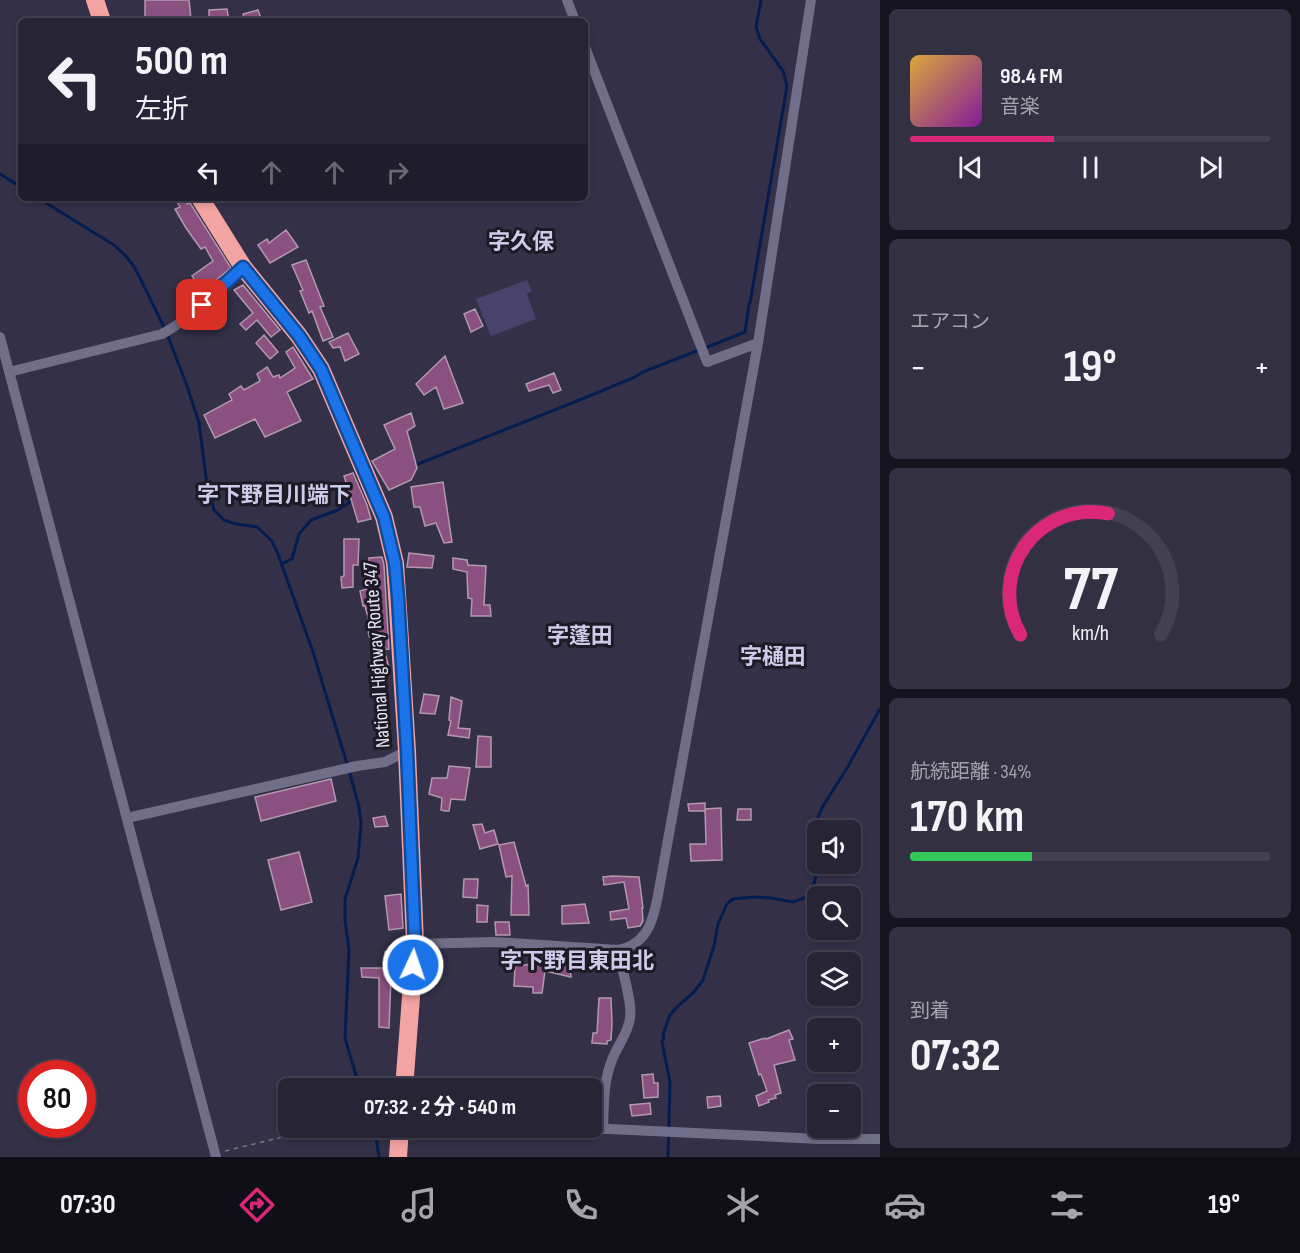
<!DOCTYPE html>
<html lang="ja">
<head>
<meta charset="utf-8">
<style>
	:root { --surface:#272436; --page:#333042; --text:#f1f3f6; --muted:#a4a4ad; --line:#434151; --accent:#db2777 }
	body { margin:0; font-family:"Sofia Sans Condensed","Noto Sans JP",sans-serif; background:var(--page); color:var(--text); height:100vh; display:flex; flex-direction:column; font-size:22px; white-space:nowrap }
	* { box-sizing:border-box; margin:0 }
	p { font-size:20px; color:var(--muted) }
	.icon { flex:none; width:33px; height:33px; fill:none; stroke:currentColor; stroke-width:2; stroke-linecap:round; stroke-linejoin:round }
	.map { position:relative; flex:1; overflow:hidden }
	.details { display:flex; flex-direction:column; gap:9px; padding:9px; background:#15141e; width:420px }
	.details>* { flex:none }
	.hud { position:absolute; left:18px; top:18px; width:570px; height:183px; border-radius:9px; box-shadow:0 3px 9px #0003,0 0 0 2px var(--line); background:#272436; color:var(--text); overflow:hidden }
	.buttons { position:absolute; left:807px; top:820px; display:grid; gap:12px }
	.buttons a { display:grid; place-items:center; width:54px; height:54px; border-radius:9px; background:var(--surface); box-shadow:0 3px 9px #0003,0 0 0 2px var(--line); font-size:30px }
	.speed { position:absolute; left:18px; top:1060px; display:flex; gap:12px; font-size:30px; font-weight:700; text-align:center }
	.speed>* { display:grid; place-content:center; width:78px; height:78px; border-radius:50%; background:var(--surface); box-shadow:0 3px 9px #0003,0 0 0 2px var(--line); line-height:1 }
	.speed .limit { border:9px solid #d22; background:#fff; color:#111 }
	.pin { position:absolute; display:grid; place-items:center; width:51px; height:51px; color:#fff; margin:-26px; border-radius:12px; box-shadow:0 3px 9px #0006 }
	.me { position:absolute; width:66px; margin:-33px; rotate:3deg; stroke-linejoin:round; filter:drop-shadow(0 0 4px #0008) }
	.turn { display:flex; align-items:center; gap:21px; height:126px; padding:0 18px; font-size:27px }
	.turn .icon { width:78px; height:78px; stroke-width:2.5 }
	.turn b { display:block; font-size:42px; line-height:51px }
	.lanes { display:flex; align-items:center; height:57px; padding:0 18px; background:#0003; justify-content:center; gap:30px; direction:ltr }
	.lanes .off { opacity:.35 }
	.big { font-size:45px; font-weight:700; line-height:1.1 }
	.details .card { flex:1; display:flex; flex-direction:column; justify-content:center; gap:9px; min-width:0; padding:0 21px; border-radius:9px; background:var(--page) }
	.details .dial { align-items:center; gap:0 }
	.dial svg { height:156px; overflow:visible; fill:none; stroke:var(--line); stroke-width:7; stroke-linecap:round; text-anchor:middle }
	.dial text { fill:var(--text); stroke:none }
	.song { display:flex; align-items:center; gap:18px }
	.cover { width:72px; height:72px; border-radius:9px; background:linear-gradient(135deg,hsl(40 70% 55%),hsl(290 70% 35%)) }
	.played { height:6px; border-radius:3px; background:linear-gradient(90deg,var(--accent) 40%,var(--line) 40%) }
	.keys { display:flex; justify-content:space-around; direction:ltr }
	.heat { display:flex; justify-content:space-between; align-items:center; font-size:33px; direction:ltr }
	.charge { height:9px; border-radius:4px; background:linear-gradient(90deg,#34c759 34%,var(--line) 0) }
	.trip { position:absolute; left:278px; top:1078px; width:324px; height:60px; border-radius:9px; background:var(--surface); box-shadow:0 3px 9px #0003,0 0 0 2px var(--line); font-weight:700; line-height:60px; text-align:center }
	.dock { display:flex; height:96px; justify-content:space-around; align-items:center; background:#100e16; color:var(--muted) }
	.dock .icon { width:42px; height:42px }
	.dock .active { color:var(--accent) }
	.dock b { font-size:27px; color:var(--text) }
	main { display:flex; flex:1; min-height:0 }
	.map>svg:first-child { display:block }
</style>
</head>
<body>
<main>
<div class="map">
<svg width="880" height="1157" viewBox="0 0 880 1157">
	<rect width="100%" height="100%" fill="#343048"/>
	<!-- green -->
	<path fill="#49426d" d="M527,280L532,291L527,294L536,319L491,336L476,299Z"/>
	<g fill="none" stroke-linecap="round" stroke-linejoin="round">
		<!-- stream -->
		<path stroke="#031d50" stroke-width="3" d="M0,174L21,187
			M38,198L114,245L126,256L135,268L166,331L187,386L199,423L206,477L214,510L224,520L236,524L257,527L272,541L278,554L313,652L347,764
			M705,348L745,332L749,304L750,303L787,86L783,71L760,39L756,27L761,0
			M413,466L582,399L635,377L643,372L699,350
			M282,564L292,559L299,534L311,520L338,510L353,500
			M349,770L359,807L361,823L358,858L345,899V920L349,950L345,1038L360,1089
			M373,1128L376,1137L379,1157
			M668,1157L670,1082L662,1042L664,1037L663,1034L670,1015L679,1005L694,992L703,980L714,946L718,924L727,904L733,899L753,897L771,898L793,902L807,897L812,892L817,871L813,846L815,824L823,806L847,768L880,709"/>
	</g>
	<!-- building -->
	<path fill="#8a5180" stroke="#b398ad" stroke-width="1.5" d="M145,0H189L191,19H145Z
		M227,9L229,21H209V10Z
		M258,10L262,21H245L243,14Z
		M175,198H186L187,204L190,203L231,268L211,284L212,285L202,291L192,276L213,261L205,247L201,249L186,228L175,209L180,207Z
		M286,230L298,247L270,263L258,245L267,239L269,243Z
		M306,260L324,306L320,307L333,337L323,341L312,311L309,313L300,291L303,290L292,265Z
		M243,285L280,330L271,337L257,320L246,330L240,324L253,313L234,290Z
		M475,309L483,326L471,332L464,314Z
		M348,333L359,354L345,361L340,347L333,348L329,342Z
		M264,335L278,352L270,359L256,343Z
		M293,347L313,379L287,392L301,421L265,437L255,419L215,438L204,415L232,400L229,394L241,386L244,390L260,381L257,374L267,367L273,377L279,375L280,378L295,368L286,352Z
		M445,356L463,403L444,409L436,387L424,395L416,384Z
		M554,373L561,390L553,393L549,385L529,391L526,384Z
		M411,413L415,426L407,431L417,468L411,480L389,490L372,461L395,449L384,425Z
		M353,473L367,505L371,519L358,522L344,476Z
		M443,482L452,542L444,543L436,523L425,526L420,507H414L411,487Z
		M344,539H359L358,565H353V587L342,588L341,577L344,576Z
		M409,553L434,556L432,568L407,567Z
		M382,557L384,565L389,649L381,650L380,640H370L367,626L370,625L365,606H363L360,591L370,588L369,558Z
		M453,558L467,560L468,565L486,566L484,605H490L491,616H471L472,599L468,598L467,572L453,569Z
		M385,653L390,671L378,673L374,657Z
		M424,694L439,696L435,714L420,713Z
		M451,697L462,701L458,728L470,729L469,738L448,735L451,721L449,720Z
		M478,736L491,737V767H476Z
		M449,766L470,768L465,800L451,799L449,811H445L441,810L442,798L429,794L432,778H447Z
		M331,779L336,801L261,821L255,797Z
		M705,803V811H689L688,804Z
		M721,808L722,860L691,861L690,844H706L705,809Z
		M738,809H751V820H737Z
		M385,816L388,826L375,827L373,818Z
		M482,824L485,833L494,830L498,844L480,849L473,825Z
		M514,842L526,886L528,885L529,915H511L512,876L506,877L499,845Z
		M299,852L312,902L281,910L268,860Z
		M612,876L639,877L643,908H642L643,921L640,926L628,928L626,918L611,920L610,912L629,909L624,882L604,885L603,877Z
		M464,879H478L477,898L463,897Z
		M401,894L403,928L389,930L385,896Z
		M585,904L589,923L562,924V906Z
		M477,905L488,906L487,922H477Z
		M495,922H509L510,935H496Z
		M385,952L395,953L396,978L391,977L389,1028L379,1027V978L362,977L361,968H385Z
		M533,952L570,954L571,977L545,971L542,993H533V987L514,986L515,966L534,964Z
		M599,998H611L612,1023L611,1040L607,1041V1044L592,1043L593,1033H597Z
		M789,1030L793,1039L789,1040L795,1060L774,1065L781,1093L775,1095L776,1098L768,1100L769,1102L759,1106L756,1096L767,1091L761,1074L759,1075L749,1043L765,1038L766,1039Z
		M653,1074L654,1083H658V1097L644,1098L642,1075Z
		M720,1096L721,1106L708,1108L707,1097Z
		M650,1103L651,1114L632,1116L630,1105Z"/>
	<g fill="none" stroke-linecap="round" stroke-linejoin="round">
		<!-- path -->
		<path stroke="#777489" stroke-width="1.5" stroke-dasharray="4.5 4.5" stroke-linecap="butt" d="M225,1151L320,1128"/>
		<!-- street -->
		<path stroke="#716e89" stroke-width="10" d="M567,0L575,21
			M585,47L707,362L758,343
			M0,337L216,1157
			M9,372L162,334C193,317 218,291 243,267
			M127,818L357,766L385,762L407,751
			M415,944L495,942L618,950C651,944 655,913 660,884L758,343L811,0
			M588,1128L820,1139H880
			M603,1129C604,1106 603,1082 612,1060C617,1046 628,1034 630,1018C633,1003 621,967 618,950"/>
		<!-- highway -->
		<path stroke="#f4a4a2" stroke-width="18" d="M95,0L102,21
			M200,198L243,267L299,336L321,369L384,517L395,563L407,751L415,944L404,1089
			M398,1157L400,1128"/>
	</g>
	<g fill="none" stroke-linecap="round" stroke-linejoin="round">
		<defs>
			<path id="route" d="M202,305L243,267L299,336L321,369L384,517L395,563L398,597L407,751L415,944L413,965"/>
		</defs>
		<!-- route casing -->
		<use href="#route" stroke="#114b97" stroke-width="15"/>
		<!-- route -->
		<use href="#route" stroke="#1a73e8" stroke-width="10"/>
	</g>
	<g text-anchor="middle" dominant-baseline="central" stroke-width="6" stroke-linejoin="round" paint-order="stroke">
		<!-- street labels -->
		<g font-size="20" fill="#e6e4f4" stroke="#1b1a25">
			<text transform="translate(377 655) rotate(-94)">National Highway Route 347</text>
		</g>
		<!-- quarter labels -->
		<g font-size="22" font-weight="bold" fill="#cecbea" stroke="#1b1a25">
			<text x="521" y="242">字久保</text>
			<text x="274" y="495">字下野目川端下</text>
			<text x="580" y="636">字蓬田</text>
			<text x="773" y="657">字樋田</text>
			<text x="577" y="961">字下野目東田北</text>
		</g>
	</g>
</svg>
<div class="buttons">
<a><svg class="icon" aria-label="sound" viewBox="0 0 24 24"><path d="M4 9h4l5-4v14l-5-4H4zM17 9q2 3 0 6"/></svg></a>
<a><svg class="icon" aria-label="search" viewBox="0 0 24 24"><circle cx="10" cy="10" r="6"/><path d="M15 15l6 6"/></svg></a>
<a><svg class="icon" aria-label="layers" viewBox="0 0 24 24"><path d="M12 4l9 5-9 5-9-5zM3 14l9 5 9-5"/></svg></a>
<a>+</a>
<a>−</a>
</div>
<div class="speed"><div class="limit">80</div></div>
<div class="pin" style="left:202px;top:305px;background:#d93025"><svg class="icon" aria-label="arrive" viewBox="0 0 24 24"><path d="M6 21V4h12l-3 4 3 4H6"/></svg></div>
<svg class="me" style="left:413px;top:965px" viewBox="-20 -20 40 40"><circle r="17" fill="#1a73e8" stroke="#fff" stroke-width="3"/><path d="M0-11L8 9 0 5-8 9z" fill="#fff"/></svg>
<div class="trip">07:32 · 2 分 · 540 m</div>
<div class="hud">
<div class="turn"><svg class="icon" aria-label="left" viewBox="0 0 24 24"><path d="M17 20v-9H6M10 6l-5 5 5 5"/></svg><div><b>500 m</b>左折</div></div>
<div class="lanes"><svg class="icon" aria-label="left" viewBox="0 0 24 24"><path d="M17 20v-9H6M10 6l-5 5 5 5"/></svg><svg class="icon off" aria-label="ahead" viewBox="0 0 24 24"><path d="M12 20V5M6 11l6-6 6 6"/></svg><svg class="icon off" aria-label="ahead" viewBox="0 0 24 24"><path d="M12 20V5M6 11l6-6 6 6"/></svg><svg class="icon off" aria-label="right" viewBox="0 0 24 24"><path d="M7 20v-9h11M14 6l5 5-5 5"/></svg></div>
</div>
</div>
<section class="details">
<div class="card">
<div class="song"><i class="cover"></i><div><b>98.4 FM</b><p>音楽</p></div></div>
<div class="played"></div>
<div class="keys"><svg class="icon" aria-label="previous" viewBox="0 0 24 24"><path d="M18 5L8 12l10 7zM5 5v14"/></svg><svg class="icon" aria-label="pause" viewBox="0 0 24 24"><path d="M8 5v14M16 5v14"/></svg><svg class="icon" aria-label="next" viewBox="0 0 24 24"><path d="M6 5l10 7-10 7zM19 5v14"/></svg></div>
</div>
<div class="card"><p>エアコン</p>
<div class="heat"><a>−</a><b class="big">19°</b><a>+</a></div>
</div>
<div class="card dial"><svg viewBox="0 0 100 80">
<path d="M14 69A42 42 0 1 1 86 69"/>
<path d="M14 69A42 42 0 0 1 59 7" stroke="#db2777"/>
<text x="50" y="56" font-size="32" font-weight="700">77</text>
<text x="50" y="72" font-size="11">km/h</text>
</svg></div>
<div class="card"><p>航続距離 · 34%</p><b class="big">170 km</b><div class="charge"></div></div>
<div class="card"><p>到着</p><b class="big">07:32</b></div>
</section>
</main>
<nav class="dock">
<b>07:30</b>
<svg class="icon active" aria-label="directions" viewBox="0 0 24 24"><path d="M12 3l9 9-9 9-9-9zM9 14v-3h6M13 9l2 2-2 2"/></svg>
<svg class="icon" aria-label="music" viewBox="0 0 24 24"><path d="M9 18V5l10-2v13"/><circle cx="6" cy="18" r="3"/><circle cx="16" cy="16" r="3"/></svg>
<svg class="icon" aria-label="phone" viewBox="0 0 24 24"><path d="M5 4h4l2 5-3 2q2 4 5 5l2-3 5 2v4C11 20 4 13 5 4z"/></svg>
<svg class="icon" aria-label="climate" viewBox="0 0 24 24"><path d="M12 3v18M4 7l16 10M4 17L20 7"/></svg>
<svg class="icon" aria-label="car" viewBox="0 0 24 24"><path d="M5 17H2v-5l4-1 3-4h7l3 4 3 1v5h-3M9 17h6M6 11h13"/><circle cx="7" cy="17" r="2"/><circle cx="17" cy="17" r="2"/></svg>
<svg class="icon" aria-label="filters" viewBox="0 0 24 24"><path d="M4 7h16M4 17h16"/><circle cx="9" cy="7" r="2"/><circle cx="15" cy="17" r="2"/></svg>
<b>19°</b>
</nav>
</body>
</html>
